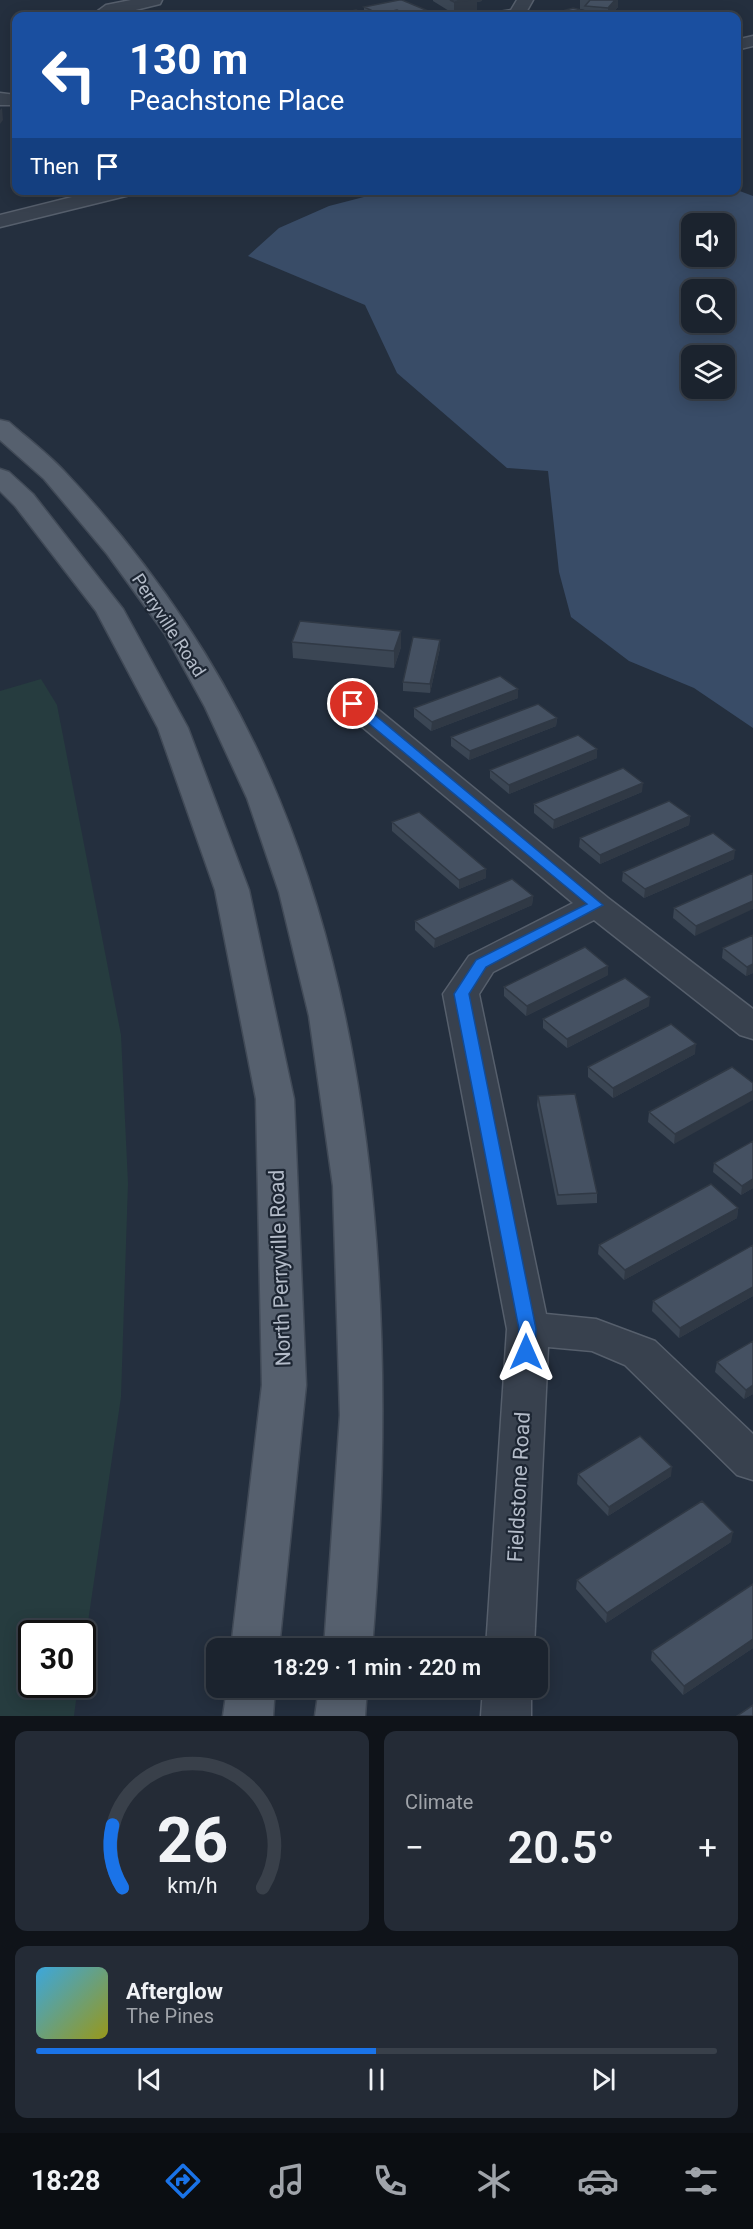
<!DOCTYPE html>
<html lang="en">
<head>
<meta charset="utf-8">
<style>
	:root { --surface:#1b232e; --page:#242b36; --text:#f1f3f6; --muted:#a0a4aa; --line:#39404a; --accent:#1a73e8 }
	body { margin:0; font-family:Roboto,sans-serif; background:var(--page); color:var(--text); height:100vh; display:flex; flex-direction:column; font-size:22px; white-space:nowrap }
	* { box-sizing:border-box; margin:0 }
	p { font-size:20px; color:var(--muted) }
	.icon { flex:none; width:33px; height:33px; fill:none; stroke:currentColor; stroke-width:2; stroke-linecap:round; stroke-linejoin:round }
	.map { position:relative; height:1716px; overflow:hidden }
	.panel { display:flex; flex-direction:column; gap:15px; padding:15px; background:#0f1319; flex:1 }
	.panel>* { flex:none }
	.guide { position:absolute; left:12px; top:12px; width:729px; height:183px; border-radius:12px; box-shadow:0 3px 15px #0003,0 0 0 2px var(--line); background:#1a4fa0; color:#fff; overflow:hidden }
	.fabs { position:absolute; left:681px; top:213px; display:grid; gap:12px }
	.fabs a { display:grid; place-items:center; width:54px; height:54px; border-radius:12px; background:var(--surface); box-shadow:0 3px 15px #0003,0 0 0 2px var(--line); font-size:30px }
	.speed { position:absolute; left:18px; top:1620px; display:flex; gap:12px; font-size:30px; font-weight:700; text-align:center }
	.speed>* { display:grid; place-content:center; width:78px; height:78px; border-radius:50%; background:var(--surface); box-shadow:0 3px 15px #0003,0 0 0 2px var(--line); line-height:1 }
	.speed .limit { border:3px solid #111; border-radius:9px; background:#fff; color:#111 }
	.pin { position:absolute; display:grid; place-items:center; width:51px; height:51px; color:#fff; margin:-26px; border:3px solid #fff; border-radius:50%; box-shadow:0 2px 6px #0007 }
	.me { position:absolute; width:66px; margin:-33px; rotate:0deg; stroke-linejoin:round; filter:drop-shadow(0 0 4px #0008) }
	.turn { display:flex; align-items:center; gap:21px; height:126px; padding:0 18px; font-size:27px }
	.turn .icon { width:78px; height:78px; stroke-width:2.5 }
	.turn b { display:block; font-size:42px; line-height:51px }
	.then { display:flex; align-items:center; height:57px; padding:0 18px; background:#0003; gap:12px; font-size:22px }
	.big { font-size:45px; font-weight:600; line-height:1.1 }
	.panel .tile { flex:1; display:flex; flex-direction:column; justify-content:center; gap:9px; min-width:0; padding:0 21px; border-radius:12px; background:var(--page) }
	.panel .dial { align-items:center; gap:0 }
	.dial svg { height:156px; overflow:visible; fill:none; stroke:var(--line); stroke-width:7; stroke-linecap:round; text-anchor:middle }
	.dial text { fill:var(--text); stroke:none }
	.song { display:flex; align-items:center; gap:18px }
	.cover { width:72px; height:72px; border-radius:9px; background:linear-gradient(135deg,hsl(200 70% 55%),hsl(60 70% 35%)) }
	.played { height:6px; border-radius:3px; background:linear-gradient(90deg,var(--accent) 50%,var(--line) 50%) }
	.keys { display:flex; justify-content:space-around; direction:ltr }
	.heat { display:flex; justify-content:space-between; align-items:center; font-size:33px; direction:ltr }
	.panel .tiles { flex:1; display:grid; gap:15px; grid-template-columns:1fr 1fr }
	.tile:last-child { grid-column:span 2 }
	.trip { position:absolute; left:206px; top:1638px; width:342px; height:60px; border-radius:12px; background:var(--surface); box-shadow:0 3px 15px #0003,0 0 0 2px var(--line); font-weight:600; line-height:60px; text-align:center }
	.dock { display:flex; height:96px; justify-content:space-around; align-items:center; background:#0b0e12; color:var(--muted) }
	.dock .icon { width:42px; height:42px }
	.dock .current { color:var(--accent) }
	.dock b { font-size:27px; color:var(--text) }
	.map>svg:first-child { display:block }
</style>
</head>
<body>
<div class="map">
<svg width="753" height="1716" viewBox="0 0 753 1716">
	<rect width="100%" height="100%" fill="#242f3e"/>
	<!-- green -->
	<path fill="#263c3f" d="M41,679L57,705L121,1035L128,1183L121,1397L83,1656L82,1634H32V1684L78,1685L74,1716H0V691Z"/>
	<!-- water -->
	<path fill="#394c67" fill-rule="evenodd" d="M737,190L753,196V728L694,688L629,661L571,617L559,572L548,471L507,468L397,373L365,305L248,256L279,228L329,206L387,191ZM692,224H724V256H692ZM692,290H724V322H692ZM692,356H724V388H692Z"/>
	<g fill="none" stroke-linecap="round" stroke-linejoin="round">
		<defs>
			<path id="minor" d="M131,0H162L160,4L111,16H91L106,5Z
				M517,0H533L524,16H497L499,12L511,10Z
				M753,36V46L736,50V40Z
				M0,93L16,95V105H0Z
				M100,190H137L134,194L0,227V215Z
				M353,695L364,698L608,898L753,1009V1039L740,1035L594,920L493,972L479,994L546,1314L596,1319L655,1341L753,1434V1480L737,1475L625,1365L592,1351L548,1347L534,1648H486L507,1329L443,994L469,956L573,903L342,710L338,704L342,698Z
				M483,1688H531V1716H481Z"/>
			<path id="major" d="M0,420L9,422C27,438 47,453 64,471C154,566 229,677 279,799C386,1058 395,1373 372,1648H324L340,1415L333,1186L309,1016L279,892L247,798L205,707L165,634L107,554L44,479L0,440Z
				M0,469L9,472L33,494L123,609L188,728L249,890L294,1099L306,1385L279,1648H231L262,1385L256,1099L215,890L158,728L96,611L15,506L0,491Z
				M227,1688H275L273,1716H223Z
				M319,1688H367L365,1716H315Z"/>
		</defs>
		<!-- minor casing -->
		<use href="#minor" stroke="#565f6c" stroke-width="3"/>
		<!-- major casing -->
		<use href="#major" stroke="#414a57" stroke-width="3"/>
		<!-- minor -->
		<use href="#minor" fill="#38414e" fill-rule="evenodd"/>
		<!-- major -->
		<use href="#major" fill="#56606e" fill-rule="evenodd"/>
	</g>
	<!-- wall -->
	<path fill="#3b4654" d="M433,0H482V1L477,2V10L454,14L433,1Z
		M580,0H618V7L610,16H559V12L585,11V10L580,9Z
		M364,7L426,10L425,16H325L364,14Z
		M401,631V647L394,668L293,658L292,642Z
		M440,640V648L430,693L403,691V682Z
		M518,689V698L431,731L414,717V708Z
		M557,718L556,726L469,760L451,746V737Z
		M597,749V758L509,794L490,778V770Z
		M642,792L553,829L534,813V804Z
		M690,816L689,825L600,864L579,847L580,838Z
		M392,822L486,869V878L459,889L392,831Z
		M734,859L644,898L622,881L623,872Z
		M753,873L695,936L673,918L674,908Z
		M533,896L532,905L434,948L415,930V921Z
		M753,935V973L746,976L722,958L723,948Z
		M608,975L526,1016L504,996V987Z
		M649,1006L567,1048L543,1028V1019Z
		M695,1054L613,1098L588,1077V1067Z
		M753,1083L674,1144L648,1122L649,1112Z
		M538,1096L597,1193V1203L557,1205L537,1105Z
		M753,1141V1188L741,1195L713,1172L714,1163Z
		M738,1208L737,1218L624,1280L598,1254L599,1245Z
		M753,1245V1296L679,1338L652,1311L653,1301Z
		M753,1341V1394L744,1399L715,1372L717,1362Z
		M578,1474L671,1476L608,1516L577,1484Z
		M731,1542L606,1623L576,1589L577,1580Z
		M753,1584V1648L683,1695L651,1660L652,1651Z"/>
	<!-- shaded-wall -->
	<path fill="#303945" d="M466,0H482V1L477,2V10L454,14V2Z
		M615,0H618V7L610,16H608V8Z
		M397,10V16H379V14Z
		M426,10L425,16H406V14Z
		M2,108L3,120L0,124V110Z
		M401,631V647L394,668V651Z
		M440,640V648L430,693V684Z
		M518,689V698L431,731L432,722Z
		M557,718L556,726L469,760L470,751Z
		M597,749V758L509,794V785Z
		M643,783L642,792L553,829L554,820Z
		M690,816L689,825L600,864V855Z
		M735,850L734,859L644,898L645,889Z
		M486,869V878L459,889V880Z
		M533,896L532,905L434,948L435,939Z
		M753,901V909L695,936L696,926Z
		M753,964V973L746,976L747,967Z
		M608,966V975L526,1016L527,1006Z
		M650,997L649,1006L567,1048V1039Z
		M696,1044L695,1054L613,1098V1088Z
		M753,1091V1100L674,1144L675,1134Z
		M753,1179V1188L741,1195L742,1186Z
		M738,1208L737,1218L624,1280L625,1270Z
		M753,1287V1296L679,1338L680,1328Z
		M753,1385V1394L744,1399L746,1390Z
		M672,1467L671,1476L608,1516L609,1507Z
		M733,1532L731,1542L606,1623L607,1613Z
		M753,1639V1648L683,1695L684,1686Z"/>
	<!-- building -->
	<path fill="#455162" stroke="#303945" stroke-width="1.5" d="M399,0H402L426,10L406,14L397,10L379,14L364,7Z
		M450,0H470L454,2Z
		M590,0H615L608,8L585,6Z
		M573,8L605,16H573L559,12Z
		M356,10L369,16H325Z
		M300,621L401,631L394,651L292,642Z
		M413,637L440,640L430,684L403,682Z
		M500,676L518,689L432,722L414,708Z
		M538,704L557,718L470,751L451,737Z
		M578,735L597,749L509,785L490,770Z
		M623,768L643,783L554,820L534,804Z
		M669,801L690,816L600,855L580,838Z
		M419,812L486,869L459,880L392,822Z
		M713,833L735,850L645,889L623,872Z
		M753,873V901L696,926L674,908Z
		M512,879L533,896L435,939L415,921Z
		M753,935V964L747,967L723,948Z
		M585,947L608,966L527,1006L504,987Z
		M625,978L650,997L567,1039L543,1019Z
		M671,1024L696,1044L613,1088L588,1067Z
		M732,1067L753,1083V1091L675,1134L649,1112Z
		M575,1094L597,1193L558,1195L538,1096Z
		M753,1141V1179L742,1186L714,1163Z
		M711,1184L738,1208L625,1270L599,1245Z
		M753,1245V1287L680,1328L653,1301Z
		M753,1341V1385L746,1390L717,1362Z
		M640,1436L672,1467L609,1507L578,1474Z
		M702,1501L733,1532L607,1613L577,1580Z
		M753,1584V1639L684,1686L652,1651Z
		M753,1705V1716H737Z"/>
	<!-- route -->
	<path fill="#1a73e8" stroke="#114b97" stroke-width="1.5" d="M353,700L358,701L603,905L486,967L469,994L536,1329L535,1352L532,1357L526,1359L520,1357L517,1352L519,1329L454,994L476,960L587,904L349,707L347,704Z"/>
	<g text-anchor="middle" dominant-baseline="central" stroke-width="4.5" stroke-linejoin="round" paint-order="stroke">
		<!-- street labels -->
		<g font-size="18" fill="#b4bcc9" stroke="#1d2633">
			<text transform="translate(169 625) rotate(57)">Perryville Road</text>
		</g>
		<!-- near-street labels -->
		<g font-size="21" fill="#b4bcc9" stroke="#1d2633">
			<text transform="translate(280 1268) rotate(-92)">North Perryville Road</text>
			<text transform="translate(519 1487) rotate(-87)">Fieldstone Road</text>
		</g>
	</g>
</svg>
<div class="fabs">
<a><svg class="icon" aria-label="sound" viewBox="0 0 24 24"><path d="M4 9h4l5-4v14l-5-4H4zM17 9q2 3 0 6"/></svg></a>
<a><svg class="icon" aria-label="search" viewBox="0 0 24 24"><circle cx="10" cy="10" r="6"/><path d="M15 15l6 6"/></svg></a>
<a><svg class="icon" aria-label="layers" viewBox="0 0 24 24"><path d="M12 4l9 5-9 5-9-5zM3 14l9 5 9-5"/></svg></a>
</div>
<div class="speed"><div class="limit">30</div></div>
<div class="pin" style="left:353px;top:704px;background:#d93025"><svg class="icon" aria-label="arrive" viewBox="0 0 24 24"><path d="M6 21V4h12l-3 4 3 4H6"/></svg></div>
<svg class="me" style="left:526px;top:1352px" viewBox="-20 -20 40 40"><path d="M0-17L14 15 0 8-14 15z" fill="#1a73e8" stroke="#fff" stroke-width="4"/></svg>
<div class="trip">18:29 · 1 min · 220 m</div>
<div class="guide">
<div class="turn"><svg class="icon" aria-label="left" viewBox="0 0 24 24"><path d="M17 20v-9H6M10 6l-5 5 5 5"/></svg><div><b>130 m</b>Peachstone Place</div></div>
<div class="then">Then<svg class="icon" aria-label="arrive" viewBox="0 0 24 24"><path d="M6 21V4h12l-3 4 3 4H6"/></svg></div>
</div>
</div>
<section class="panel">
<div class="tiles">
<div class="tile dial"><svg viewBox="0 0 100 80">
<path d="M14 69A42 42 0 1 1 86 69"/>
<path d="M14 69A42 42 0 0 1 9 37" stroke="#1a73e8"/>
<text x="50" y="56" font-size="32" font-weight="700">26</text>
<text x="50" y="72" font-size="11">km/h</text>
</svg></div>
<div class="tile"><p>Climate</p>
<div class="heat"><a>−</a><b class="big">20.5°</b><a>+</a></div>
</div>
<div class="tile">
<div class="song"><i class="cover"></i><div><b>Afterglow</b><p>The Pines</p></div></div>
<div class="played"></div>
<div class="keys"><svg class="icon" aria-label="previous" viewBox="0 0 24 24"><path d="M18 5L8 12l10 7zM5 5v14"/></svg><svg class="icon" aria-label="pause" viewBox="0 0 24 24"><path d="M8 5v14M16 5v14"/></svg><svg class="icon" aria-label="next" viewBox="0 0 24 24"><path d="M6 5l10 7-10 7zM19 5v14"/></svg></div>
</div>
</div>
</section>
<nav class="dock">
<b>18:28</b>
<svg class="icon current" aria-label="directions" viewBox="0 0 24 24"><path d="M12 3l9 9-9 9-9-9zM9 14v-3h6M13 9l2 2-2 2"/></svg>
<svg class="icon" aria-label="music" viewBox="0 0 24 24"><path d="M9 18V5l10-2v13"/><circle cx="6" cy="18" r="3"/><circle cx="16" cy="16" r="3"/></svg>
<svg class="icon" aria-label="phone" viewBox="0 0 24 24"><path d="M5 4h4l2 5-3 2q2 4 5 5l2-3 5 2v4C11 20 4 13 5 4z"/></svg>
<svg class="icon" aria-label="climate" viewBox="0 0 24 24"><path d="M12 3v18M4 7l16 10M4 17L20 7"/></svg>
<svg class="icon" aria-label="car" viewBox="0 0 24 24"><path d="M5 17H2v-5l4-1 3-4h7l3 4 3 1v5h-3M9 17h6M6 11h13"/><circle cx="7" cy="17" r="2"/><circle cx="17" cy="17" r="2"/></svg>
<svg class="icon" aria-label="filters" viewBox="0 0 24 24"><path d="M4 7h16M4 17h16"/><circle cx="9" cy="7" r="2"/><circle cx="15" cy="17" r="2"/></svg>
</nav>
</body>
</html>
